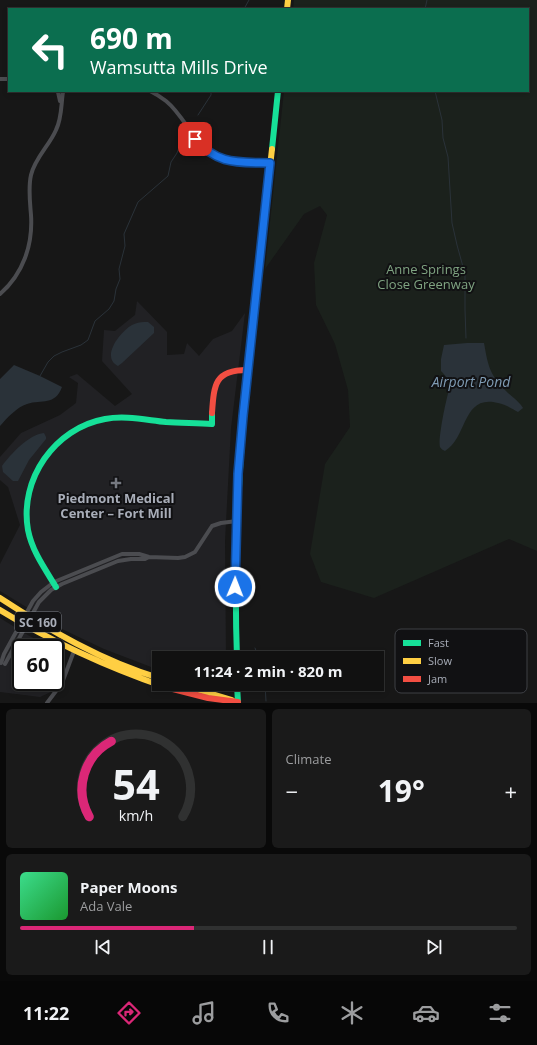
<!DOCTYPE html>
<html lang="en">
<head>
<meta charset="utf-8">
<style>
	:root { --surface:#111; --page:#1a1a1a; --text:#f1f3f6; --muted:#9c9d9f; --line:#303131; --accent:#db2777 }
	body { margin:0; font-family:"Open Sans",sans-serif; background:var(--page); color:var(--text); height:100vh; display:flex; flex-direction:column; font-size:15px; white-space:nowrap }
	* { box-sizing:border-box; margin:0 }
	p { font-size:13px; color:var(--muted) }
	.icon { flex:none; width:22px; height:22px; fill:none; stroke:currentColor; stroke-width:2; stroke-linecap:round; stroke-linejoin:round }
	.map { position:relative; height:703px; overflow:hidden }
	.drawer { display:flex; flex-direction:column; gap:6px; padding:6px; background:#090909; flex:1 }
	.drawer>* { flex:none }
	.hud { position:absolute; left:8px; top:8px; width:521px; height:84px; border-radius:0px; box-shadow:0 2px 6px #0003,0 0 0 1px var(--line); background:#0b6e4f; color:#fff; overflow:hidden }
	.speed { position:absolute; left:12px; top:639px; display:flex; gap:8px; font-size:20px; font-weight:700; text-align:center }
	.speed>* { display:grid; place-content:center; width:52px; height:52px; border-radius:50%; background:var(--surface); box-shadow:0 2px 6px #0003,0 0 0 1px var(--line); line-height:1 }
	.speed .limit { border:2px solid #111; border-radius:6px; background:#fff; color:#111 }
	.pin { position:absolute; display:grid; place-items:center; width:34px; height:34px; color:#fff; margin:-17px; border-radius:8px; box-shadow:0 2px 6px #0006 }
	.me { position:absolute; width:44px; margin:-22px; rotate:1deg; stroke-linejoin:round; filter:drop-shadow(0 0 3px #0008) }
	.turn { display:flex; align-items:center; gap:14px; height:84px; padding:0 16px; font-size:18px }
	.turn .icon { width:52px; height:52px; stroke-width:2.5 }
	.turn b { display:block; font-size:28px; line-height:34px }
	.big { font-size:30px; font-weight:700; line-height:1.1 }
	.drawer .card { flex:1; display:flex; flex-direction:column; justify-content:center; gap:6px; min-width:0; padding:0 14px; border-radius:6px; background:var(--page) }
	.drawer .dial { align-items:center; gap:0 }
	.dial svg { height:104px; overflow:visible; fill:none; stroke:var(--line); stroke-width:7; stroke-linecap:round; text-anchor:middle }
	.dial text { fill:var(--text); stroke:none }
	.song { display:flex; align-items:center; gap:12px }
	.cover { width:48px; height:48px; border-radius:6px; background:linear-gradient(135deg,hsl(150 70% 55%),hsl(130 70% 35%)) }
	.played { height:4px; border-radius:2px; background:linear-gradient(90deg,var(--accent) 35%,var(--line) 35%) }
	.keys { display:flex; justify-content:space-around; direction:ltr }
	.heat { display:flex; justify-content:space-between; align-items:center; font-size:22px; direction:ltr }
	.drawer .tiles { flex:1; display:grid; gap:6px; grid-template-columns:1fr 1fr }
	.card:last-child { grid-column:span 2 }
	.trip { position:absolute; left:152px; top:651px; width:232px; height:40px; border-radius:0px; background:var(--surface); box-shadow:0 2px 6px #0003,0 0 0 1px var(--line); font-weight:700; line-height:40px; text-align:center }
	.menu { display:flex; height:64px; justify-content:space-around; align-items:center; background:#070707; color:var(--muted) }
	.menu .icon { width:28px; height:28px }
	.menu .active { color:var(--accent) }
	.menu b { font-size:18px; color:var(--text) }
	.map>svg:first-child { display:block }
</style>
</head>
<body>
<div class="map">
<svg width="537" height="703" viewBox="0 0 537 703">
	<rect width="100%" height="100%" fill="#171717"/>
	<!-- built -->
	<path fill="#212124" d="M137,301L167,332V355L184,354L187,343L199,356L213,339L232,331L245,313L231,428L225,541L226,658H159V670L104,649L64,630L0,591V564L20,525L8,487L0,480V457L21,433L60,415L76,403L78,383L69,377L77,374L115,406L132,394L102,361L104,330L115,331L135,315Z
		M0,618L26,634L52,648H21V682H55V650L63,654L53,691L40,697L0,692Z"/>
	<!-- green -->
	<path fill="#1b211c" d="M294,0H537V551L509,539L374,598L321,582L310,554L325,464L350,427L348,390L335,344L316,305L314,263L327,215L320,206L304,214L265,269L284,91H528V9H293Z"/>
	<!-- water -->
	<path fill="#2a3239" d="M144,322H148L154,327V333L122,363L118,366C100,357 121,331 132,325C136,323 140,322 144,322Z
		M467,343H484C488,365 489,374 506,391C512,397 519,401 523,408L518,412C512,409 505,404 498,403C462,394 468,437 445,451C443,450 441,449 440,447C438,441 444,410 446,402C449,388 453,383 441,371V359L444,345Z
		M14,365L40,376L62,387C55,406 42,399 27,404C17,407 7,418 0,426V379Z
		M44,433L46,437V439L29,460L18,481H13L3,472L2,466C10,455 29,434 44,433Z"/>
	<g fill="none" stroke-linecap="round" stroke-linejoin="round">
		<!-- stream -->
		<path stroke="#2a3239" stroke-width="1" d="M244,9L249,0
			M425,9L427,0
			M435,91L442,120L443,138L448,157L452,223L457,245L465,274V310L466,338
			M198,115L211,95V91
			M40,376L48,362L54,356L62,352L81,345L88,340L95,321L109,309L114,301L116,289L120,279L119,269L125,246L124,234L138,202L168,176L171,162L177,153L182,139
			M255,648L259,658
			M265,684L266,701"/>
		<!-- street -->
		<path stroke="#4b4c50" stroke-width="4" d="M0,79H9
			M150,91C156,94 161,97 166,101C187,118 194,148 221,159C235,164 255,162 270,163
			M58,92L60,101
			M0,294C23,274 33,245 31,215C30,202 28,188 31,175C35,158 49,146 56,130C62,118 61,104 63,92
			M1,663L4,654L33,601L41,592L54,582L122,554H139L149,557L178,558L185,557L195,552L212,526L221,523L237,521
			M5,664L39,602L51,590L62,584L118,561L131,559H145L149,557
			M47,703L62,683L74,651"/>
		<!-- fast -->
		<path stroke="#16e098" stroke-width="6" d="M272,149L278,91
			M56,587C45,569 32,551 28,530C19,479 55,428 105,419C125,415 146,420 166,422C181,423 197,423 212,424V413
			M237,658C234,577 237,496 244,415
			M237,684L238,703"/>
		<!-- slow -->
		<path stroke="#ffcf43" stroke-width="6" d="M287,9L288,0
			M244,415L247,370L272,149
			M0,598C49,630 102,661 159,678
			M0,610C52,642 107,667 165,687
			M179,684L232,700"/>
		<!-- jam -->
		<path stroke="#f24e42" stroke-width="6" d="M212,413C214,384 215,370 247,370
			M165,687L208,698L238,702"/>
	</g>
	<g fill="none" stroke-linecap="round" stroke-linejoin="round">
		<defs>
			<path id="route" d="M195,139C218,165 237,162 270,163L243,416L238,474L235,587"/>
		</defs>
		<!-- route casing -->
		<use href="#route" stroke="#114b97" stroke-width="10"/>
		<!-- route -->
		<use href="#route" stroke="#1a73e8" stroke-width="7"/>
	</g>
	<!-- markers -->
	<path fill="#757880" stroke="#111113" stroke-width="1.5" d="M114 477h4v4h4v4h-4v4h-4v-4h-4v-4h4z"/>
	<g text-anchor="middle" dominant-baseline="central" stroke-width="4" stroke-linejoin="round" paint-order="stroke">
		<!-- shield labels -->
		<rect fill="#111113" stroke="#7b7e86" stroke-width="1" x="15" y="612" width="46" height="20" rx="3"/>
		<g font-size="12" font-weight="bold" fill="#a8adb8">
			<text x="38" y="622">SC 160</text>
		</g>
		<!-- park labels -->
		<g font-size="13" fill="#7fa381" stroke="#111113">
			<text x="426" y="269">Anne Springs<tspan x="426" dy="15">Close Greenway</tspan></text>
		</g>
		<!-- poi labels -->
		<g font-size="13" font-weight="bold" fill="#a8adb8" stroke="#111113">
			<text x="116" y="498">Piedmont Medical<tspan x="116" dy="15">Center – Fort Mill</tspan></text>
		</g>
		<!-- water labels -->
		<g font-size="14" font-style="italic" fill="#7f9bb3" stroke="#111113">
			<text x="471" y="381">Airport Pond</text>
		</g>
	</g>
	<!-- legend -->
	<rect x="395" y="629" width="132" height="64" rx="6" fill="#111113" stroke="#3e4045" stroke-width="1"/>
	<rect x="403" y="640" width="18" height="6" fill="#16e098"/>
	<rect x="403" y="658" width="18" height="6" fill="#ffcf43"/>
	<rect x="403" y="676" width="18" height="6" fill="#f24e42"/>
	<g font-size="11" fill="#a8adb8">
		<text x="428" y="647">Fast</text>
		<text x="428" y="665">Slow</text>
		<text x="428" y="683">Jam</text>
	</g>
</svg>
<div class="speed"><div class="limit">60</div></div>
<div class="pin" style="left:195px;top:139px;background:#d93025"><svg class="icon" aria-label="arrive" viewBox="0 0 24 24"><path d="M6 21V4h12l-3 4 3 4H6"/></svg></div>
<svg class="me" style="left:235px;top:587px" viewBox="-20 -20 40 40"><circle r="17" fill="#1a73e8" stroke="#fff" stroke-width="3"/><path d="M0-11L8 9 0 5-8 9z" fill="#fff"/></svg>
<div class="trip">11:24 · 2 min · 820 m</div>
<div class="hud">
<div class="turn"><svg class="icon" aria-label="left" viewBox="0 0 24 24"><path d="M17 20v-9H6M10 6l-5 5 5 5"/></svg><div><b>690 m</b>Wamsutta Mills Drive</div></div>
</div>
</div>
<section class="drawer">
<div class="tiles">
<div class="card dial"><svg viewBox="0 0 100 80">
<path d="M14 69A42 42 0 1 1 86 69"/>
<path d="M14 69A42 42 0 0 1 31 11" stroke="#db2777"/>
<text x="50" y="56" font-size="32" font-weight="700">54</text>
<text x="50" y="72" font-size="11">km/h</text>
</svg></div>
<div class="card"><p>Climate</p>
<div class="heat"><a>−</a><b class="big">19°</b><a>+</a></div>
</div>
<div class="card">
<div class="song"><i class="cover"></i><div><b>Paper Moons</b><p>Ada Vale</p></div></div>
<div class="played"></div>
<div class="keys"><svg class="icon" aria-label="previous" viewBox="0 0 24 24"><path d="M18 5L8 12l10 7zM5 5v14"/></svg><svg class="icon" aria-label="pause" viewBox="0 0 24 24"><path d="M8 5v14M16 5v14"/></svg><svg class="icon" aria-label="next" viewBox="0 0 24 24"><path d="M6 5l10 7-10 7zM19 5v14"/></svg></div>
</div>
</div>
</section>
<nav class="menu">
<b>11:22</b>
<svg class="icon active" aria-label="directions" viewBox="0 0 24 24"><path d="M12 3l9 9-9 9-9-9zM9 14v-3h6M13 9l2 2-2 2"/></svg>
<svg class="icon" aria-label="music" viewBox="0 0 24 24"><path d="M9 18V5l10-2v13"/><circle cx="6" cy="18" r="3"/><circle cx="16" cy="16" r="3"/></svg>
<svg class="icon" aria-label="phone" viewBox="0 0 24 24"><path d="M5 4h4l2 5-3 2q2 4 5 5l2-3 5 2v4C11 20 4 13 5 4z"/></svg>
<svg class="icon" aria-label="climate" viewBox="0 0 24 24"><path d="M12 3v18M4 7l16 10M4 17L20 7"/></svg>
<svg class="icon" aria-label="car" viewBox="0 0 24 24"><path d="M5 17H2v-5l4-1 3-4h7l3 4 3 1v5h-3M9 17h6M6 11h13"/><circle cx="7" cy="17" r="2"/><circle cx="17" cy="17" r="2"/></svg>
<svg class="icon" aria-label="filters" viewBox="0 0 24 24"><path d="M4 7h16M4 17h16"/><circle cx="9" cy="7" r="2"/><circle cx="15" cy="17" r="2"/></svg>
</nav>
</body>
</html>
